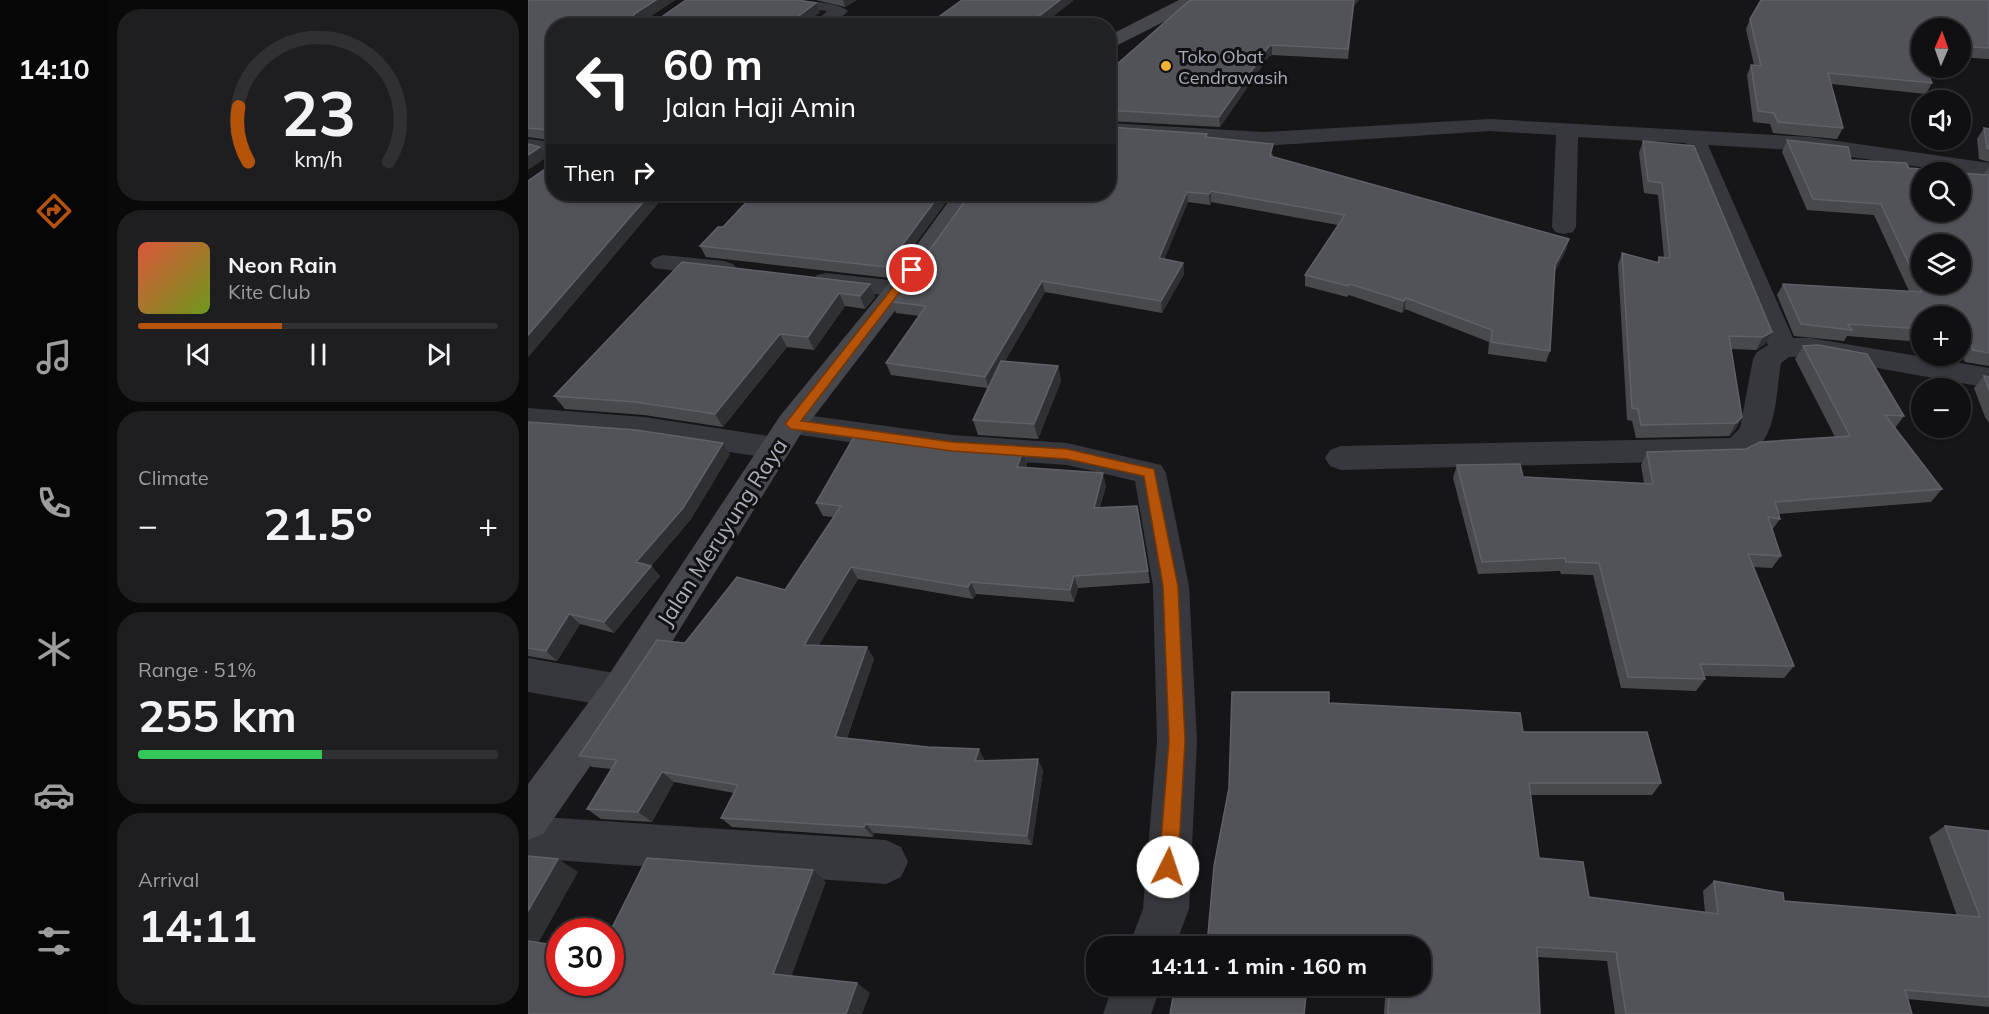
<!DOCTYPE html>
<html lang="en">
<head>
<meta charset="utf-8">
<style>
	:root { --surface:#101012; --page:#1e1e20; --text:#f1f3f6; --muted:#9c9d9f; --line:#303032; --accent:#b45309 }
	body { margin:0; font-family:Mulish,sans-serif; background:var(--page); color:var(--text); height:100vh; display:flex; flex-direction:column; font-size:22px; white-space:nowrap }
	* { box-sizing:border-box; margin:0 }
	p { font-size:20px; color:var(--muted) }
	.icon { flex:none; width:33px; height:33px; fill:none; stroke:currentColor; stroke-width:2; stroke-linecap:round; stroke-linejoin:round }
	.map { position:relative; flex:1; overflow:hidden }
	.side { display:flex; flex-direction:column; gap:9px; padding:9px; background:#09090a; width:420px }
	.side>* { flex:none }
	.hud { position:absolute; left:18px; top:18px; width:570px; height:183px; border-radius:24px; box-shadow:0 2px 4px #0004,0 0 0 2px var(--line); background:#202124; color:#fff; overflow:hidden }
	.needle { width:39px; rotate:2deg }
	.controls { position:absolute; left:1383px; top:18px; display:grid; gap:12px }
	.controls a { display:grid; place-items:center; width:60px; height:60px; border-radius:50%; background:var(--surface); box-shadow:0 2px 4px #0004,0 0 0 2px var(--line); font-size:30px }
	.speed { position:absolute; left:18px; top:918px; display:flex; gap:12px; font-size:30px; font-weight:700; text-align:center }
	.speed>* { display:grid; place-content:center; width:78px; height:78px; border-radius:50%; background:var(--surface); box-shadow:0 2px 4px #0004,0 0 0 2px var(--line); line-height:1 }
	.speed .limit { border:9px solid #d22; background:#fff; color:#111 }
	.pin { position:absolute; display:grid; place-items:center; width:51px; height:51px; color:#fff; margin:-26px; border:3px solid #fff; border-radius:50%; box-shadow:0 2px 6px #0007 }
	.me { position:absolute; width:66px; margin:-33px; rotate:4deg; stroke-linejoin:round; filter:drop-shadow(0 0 4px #0008) }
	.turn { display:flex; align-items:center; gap:21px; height:126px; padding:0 18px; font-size:27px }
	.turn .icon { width:78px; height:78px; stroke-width:2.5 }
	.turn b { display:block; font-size:42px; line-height:51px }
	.then { display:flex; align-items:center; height:57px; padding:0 18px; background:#0003; gap:12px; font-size:22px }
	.big { font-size:45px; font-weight:700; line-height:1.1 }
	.side .tile { flex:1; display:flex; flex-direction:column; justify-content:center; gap:9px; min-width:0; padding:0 21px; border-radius:24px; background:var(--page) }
	.side .dial { align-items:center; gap:0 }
	.dial svg { height:156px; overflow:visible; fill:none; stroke:var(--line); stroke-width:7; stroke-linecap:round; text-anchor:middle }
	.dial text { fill:var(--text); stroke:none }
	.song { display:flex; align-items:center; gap:18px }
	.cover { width:72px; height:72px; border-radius:9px; background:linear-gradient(135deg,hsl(10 70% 55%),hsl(80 70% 35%)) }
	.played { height:6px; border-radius:3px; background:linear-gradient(90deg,var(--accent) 40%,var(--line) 40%) }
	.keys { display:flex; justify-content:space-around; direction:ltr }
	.heat { display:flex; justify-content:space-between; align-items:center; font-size:33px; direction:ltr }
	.charge { height:9px; border-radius:4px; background:linear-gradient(90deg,#34c759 51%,var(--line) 0) }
	.trip { position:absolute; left:558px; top:936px; width:345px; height:60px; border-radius:24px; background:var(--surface); box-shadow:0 2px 4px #0004,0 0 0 2px var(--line); font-weight:700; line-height:60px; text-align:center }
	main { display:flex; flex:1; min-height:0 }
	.tab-bar { display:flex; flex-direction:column; width:108px; justify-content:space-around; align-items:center; background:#060607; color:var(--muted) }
	.tab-bar .icon { width:42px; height:42px }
	.tab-bar .on { color:var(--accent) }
	.tab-bar b { font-size:27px; color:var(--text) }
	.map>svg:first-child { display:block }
</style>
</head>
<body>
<main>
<nav class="tab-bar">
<b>14:10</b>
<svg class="icon on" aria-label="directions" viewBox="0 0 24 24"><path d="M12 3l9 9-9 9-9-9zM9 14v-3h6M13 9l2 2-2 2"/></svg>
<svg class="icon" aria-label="music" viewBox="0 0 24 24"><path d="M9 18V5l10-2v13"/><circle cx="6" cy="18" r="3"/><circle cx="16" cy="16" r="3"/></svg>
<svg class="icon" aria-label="phone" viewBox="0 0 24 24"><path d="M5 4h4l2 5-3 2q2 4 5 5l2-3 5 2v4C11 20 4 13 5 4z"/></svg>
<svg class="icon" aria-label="climate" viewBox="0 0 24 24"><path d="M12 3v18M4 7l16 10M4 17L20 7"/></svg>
<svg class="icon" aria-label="car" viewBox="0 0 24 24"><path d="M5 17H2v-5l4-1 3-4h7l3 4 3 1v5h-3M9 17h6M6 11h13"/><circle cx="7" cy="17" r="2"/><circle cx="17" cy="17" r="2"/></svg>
<svg class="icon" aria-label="filters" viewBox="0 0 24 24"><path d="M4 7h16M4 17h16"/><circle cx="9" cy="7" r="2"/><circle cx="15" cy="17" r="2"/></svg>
</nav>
<section class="side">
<div class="tile dial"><svg viewBox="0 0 100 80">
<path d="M14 69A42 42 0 1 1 86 69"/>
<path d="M14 69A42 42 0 0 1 9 41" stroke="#b45309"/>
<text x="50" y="56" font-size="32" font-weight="700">23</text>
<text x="50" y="72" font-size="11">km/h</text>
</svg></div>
<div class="tile">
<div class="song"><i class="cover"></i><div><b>Neon Rain</b><p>Kite Club</p></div></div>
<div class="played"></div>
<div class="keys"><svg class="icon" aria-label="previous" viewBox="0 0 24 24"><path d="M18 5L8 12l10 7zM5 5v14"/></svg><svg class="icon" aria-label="pause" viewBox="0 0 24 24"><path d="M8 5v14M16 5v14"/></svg><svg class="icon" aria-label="next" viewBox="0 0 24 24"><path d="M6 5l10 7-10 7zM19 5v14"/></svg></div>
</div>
<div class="tile"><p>Climate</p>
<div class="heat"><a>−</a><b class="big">21.5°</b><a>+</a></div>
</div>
<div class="tile"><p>Range · 51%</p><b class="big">255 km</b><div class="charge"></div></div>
<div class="tile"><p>Arrival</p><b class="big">14:11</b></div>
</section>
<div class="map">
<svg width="1461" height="1014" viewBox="0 0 1461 1014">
	<rect width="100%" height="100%" fill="#161618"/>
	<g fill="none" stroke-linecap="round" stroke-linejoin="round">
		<!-- street -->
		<path fill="#37383d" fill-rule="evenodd" d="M243,0C264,0 307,0 320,11L304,26H283L299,11L252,5L246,4Z
			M962,119L1282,137L1461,163V177L1282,151L1180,145L1265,338H1282L1461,368V388L1282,356L1261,357L1253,363C1247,398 1250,448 1210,460L813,470L802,466L797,458L802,450L813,446L1202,438L1212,428L1225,359L1229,352L1240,345L1158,143L1050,137L1048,227L1045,232L1036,234L1027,232L1024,227L1028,135L962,131L736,146L580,136V123L736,132Z
			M0,139L26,142V156L0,153Z
			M135,255L196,261L205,264L209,269L205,274L196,277L126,268L122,263L126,258Z
			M298,273L370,281L379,283L383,289L379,295L370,297L289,287L285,281L289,275Z
			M0,408L116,417L247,437L258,440L263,448L258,456L247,459L116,439L0,430Z
			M263,413L424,435L539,443L633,465L638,473L661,586L669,741L661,909L647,946H601L615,909L629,741L625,586L607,481L539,465L424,457L252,432L248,424L252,416Z
			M0,658L92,674L106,679L111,691L106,703L92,708L0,692Z
			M0,816L358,840L373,847L380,862L373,877L358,884L0,858Z
			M585,986H633L623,1014H575Z"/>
		<!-- secondary -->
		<path fill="#45474d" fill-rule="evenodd" d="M651,0H674L671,4L580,50V36Z
			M426,194H450L379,295L274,432L106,703L15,834L0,840V784L78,679L252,416L361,283Z"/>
	</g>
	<!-- wall -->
	<path fill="#47494d" d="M0,0H147L120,18L292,12L274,26H26V194H138L0,357V181L20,167L21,140L0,137Z
		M288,0H329L317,7Z
		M664,0H831L826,6L820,59L744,55L741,56L692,127L580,121V72Z
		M1461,0V59L1432,57V28H1394V55H1390L1404,83L1398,94L1303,84L1315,128L1309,139L1245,133L1242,124L1225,122L1219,75L1223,65H1226L1218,29L1222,19Z
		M1456,128L1461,129V162L1451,159L1449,139Z
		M679,134V137L745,154L744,157L1041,239L1038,250L1027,271L1022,351L1018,362L960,354L961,342L877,309L874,313L821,295L819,297L777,286V275L810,225L683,202L682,205L660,202L636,259L655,263L656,274L634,313L517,292L477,361L530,366L533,381L510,439L450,435L445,420L459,388L363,375L358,363L392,316L368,313L364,302Z
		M1259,140L1323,160L1381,168L1455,175L1461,167V366L1437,362L1432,351V316H1394V342L1319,336L1316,341L1266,336L1249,295L1255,284L1381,291L1346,215L1279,210L1254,152Z
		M1115,141L1166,146L1237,344L1228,350L1203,349L1214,417L1207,430L1201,436L1108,438L1104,421L1099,420L1090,265L1094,253L1129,262L1131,257L1136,258L1130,195L1116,193L1111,153Z
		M226,194H424L362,278L178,257L172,246L195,227Z
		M154,262L342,284L347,297L337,309L317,306L286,350L259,347L195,427L116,415L37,409L26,396Z
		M1275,346L1376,416L1367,428L1414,489L1403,502L1250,514L1252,519L1244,530L1253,556L1244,568L1226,567L1266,666L1256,678L1176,676L1177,679L1168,691L1093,688L1065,575L1033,574L1032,571L950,574L925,478L929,465L995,477L1116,483L1113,465L1119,452L1218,449L1307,437L1267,359Z
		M1456,376L1461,377V423L1457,417L1446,388Z
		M0,422L195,443L202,454L163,519L123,566L132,576L86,633L52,624L29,661L0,656Z
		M419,446L495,451L499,464L498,468L578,486L572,507L609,506L622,583L550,588L546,602L448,594L445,599L330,579L291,645L339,647L346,659L319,738L456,759V760L515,770L504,845L346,833L345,837L204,827L193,818L206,793L146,782L124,822L73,819L59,809L84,769L64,767L51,756L157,643L257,590L305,517L295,516L288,503Z
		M801,703L995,732L1133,783L1124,795H1003L1011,858L1061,897L1177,912L1175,891L1186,881L1256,901L1429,916L1401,837L1417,826L1461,831V1007L1380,999L1384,1014H1087L1079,961L1010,957L1012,1014H856L857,998L647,986H892Z"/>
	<!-- shaded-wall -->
	<path fill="#2f3033" d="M128,0H147L111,24L105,18L106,14Z
		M315,0H329L317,7Z
		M532,0H545V1L513,26H498Z
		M826,0H831L826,6L820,59Z
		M288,3L292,12L274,26H257Z
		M744,45V55L741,56L692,127L691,117L741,46Z
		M12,147L19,157L0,170V155Z
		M683,191V202L682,205L681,194Z
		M659,192L660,202L632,270L631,258Z
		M122,194H138L0,357V335Z
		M412,194H424L362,278L358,267Z
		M1041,239L1038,250L1024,276L1027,265Z
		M655,263L656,274L634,313L633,301Z
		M514,281L517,292L461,389L457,377Z
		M342,284L347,297L337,309L332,296Z
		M311,293L317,306L286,350L280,337Z
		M878,298L877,309L874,313L876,301Z
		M1244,332L1237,344L1228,350L1235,337Z
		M252,334L259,347L195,427L187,414Z
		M530,366L533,381L510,439L506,424Z
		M1214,417L1207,430L1201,436L1208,423Z
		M195,443L202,454L163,519L117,573L108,562Z
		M495,451L499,464L493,480L489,467Z
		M575,473L578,486L568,521L566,508Z
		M123,566L132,576L86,633L76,622Z
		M323,567L330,579L284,657L276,645Z
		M546,576L550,588L546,602L542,590Z
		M443,582L448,594L445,599L440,587Z
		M41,614L52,624L29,661L18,651Z
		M339,647L346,659L315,748L307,737Z
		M451,749L456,759L453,771L447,761Z
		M510,759L515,770L504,845L499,836Z
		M134,772L146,782L124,822L110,812Z
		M338,824L346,833L345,837L336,827Z
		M30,859L50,872L7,949L0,946V911Z
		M285,870L298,882L261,983L245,974Z
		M329,983L342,993L334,1014H318Z"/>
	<!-- building -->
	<path fill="#525359" stroke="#5f6168" stroke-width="1.5" fill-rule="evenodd" d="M0,0H128L106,14L105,18H132L158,0H269L288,3L257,26H26V194H122L0,335V181L20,167L21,130L0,128Z
		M434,0H532L498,26H398Z
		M664,0H826L820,49L744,45L741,46L691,117L580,110V72L660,2Z
		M1233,0H1461V48L1432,46V28H1394V44H1385L1394,61V68H1397L1404,83L1300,73L1315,128L1250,122L1246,113L1230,111L1223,65L1233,66L1222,19Z
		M580,127L679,134L677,137L745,144L742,156L1041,239L1027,265L1022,351L963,342L964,330L878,298L876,301L822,284L820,286L777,275L817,215L683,191L681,194L659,192L631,258L655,263L633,301L514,281L457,377L358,363L398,306L364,302L442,194H580Z
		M1456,128L1461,129V149L1459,148Z
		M1259,140L1320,147L1323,160L1378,163L1381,168L1429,172H1394V212H1432V173L1461,175V353L1445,350L1439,332H1432V316H1394V329L1320,324L1324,330L1273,324L1255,284L1394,292L1353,204L1285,199ZM1394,244H1432V284H1394Z
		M1115,141L1166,146L1244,332L1235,337L1201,336L1214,417L1208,423L1113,425L1110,409L1104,408L1094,253L1131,263V257L1142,258L1134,183L1120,181Z
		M0,144L12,147L0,155Z
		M226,194H412L358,267L172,246L190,227H195Z
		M154,262L342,284L332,296L311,293L280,337L252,334L187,414L107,402L26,396Z
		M1290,345L1339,354L1376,416L1357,415L1414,489L1247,502L1252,519L1240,517L1253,556L1220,554L1266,666L1172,664L1177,679L1100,677L1071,563L1038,562L1037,558L954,562L929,465L992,464L995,477L1125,484L1119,452L1218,449L1232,442L1322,436L1275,346Z
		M473,361L530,366L506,424L445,420Z
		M1456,376L1461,377V390Z
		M0,422L108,430L195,443L155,508L108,562L123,566L76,622L41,614L18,651L0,648Z
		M327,435L419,446L495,451L489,467L575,473L566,508L609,506L620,571L546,576L542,590L443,582L440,587L323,567L276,645L339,647L307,737L400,747L451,749L447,761L510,759L499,836L338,824L336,827L193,818L210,785L134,772L110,812L59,809L89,760L51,756L129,640L157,643L209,577L257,590L313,506L288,503Z
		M704,692H801V703L992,713L995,732H1119L1133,783H1001L1011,858L1055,862L1061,897L1190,914L1186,881L1255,893L1256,901L1452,917L1417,826L1461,831V997L1377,990L1384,1014H1098L1088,952L1009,947L1012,1014H860L861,990L796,986H892V946H679L686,866L701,788Z
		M0,856L30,859L0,911Z
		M119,858L285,870L245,974L329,983L318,1014H0V941L32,946V982H82V932Z
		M647,986H779L776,1014H642Z"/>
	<!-- route -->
	<path fill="#b45309" stroke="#753606" stroke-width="1.5" d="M384,267L389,270L387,272L273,421L424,442L539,449L626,469L650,586L657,741L650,867L647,873L640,876L634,873L631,867L641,741L635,586L616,476L539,459L424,451L263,429L257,424L380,268Z"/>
	<!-- markers -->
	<circle fill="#f2b134" stroke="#111113" stroke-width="2" cx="638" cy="66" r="6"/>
	<g text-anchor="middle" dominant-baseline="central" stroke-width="6" stroke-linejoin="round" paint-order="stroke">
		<!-- far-poi labels -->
		<g font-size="18" fill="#a8adb8" stroke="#111113" text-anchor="start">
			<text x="650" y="56">Toko Obat<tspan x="650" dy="21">Cendrawasih</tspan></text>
		</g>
		<!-- street labels -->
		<g font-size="22" fill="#a8adb8" stroke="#111113">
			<text transform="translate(194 532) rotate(-57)">Jalan Meruyung Raya</text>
		</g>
	</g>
</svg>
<div class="controls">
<a><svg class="needle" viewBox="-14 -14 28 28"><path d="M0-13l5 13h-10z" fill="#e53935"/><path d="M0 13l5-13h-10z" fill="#9c9d9f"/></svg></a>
<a><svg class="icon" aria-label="sound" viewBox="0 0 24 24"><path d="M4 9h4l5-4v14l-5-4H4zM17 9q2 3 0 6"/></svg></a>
<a><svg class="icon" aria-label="search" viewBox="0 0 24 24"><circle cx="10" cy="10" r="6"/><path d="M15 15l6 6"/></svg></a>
<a><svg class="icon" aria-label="layers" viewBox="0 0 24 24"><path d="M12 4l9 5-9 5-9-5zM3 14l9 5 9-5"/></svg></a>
<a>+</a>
<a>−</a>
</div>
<div class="speed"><div class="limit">30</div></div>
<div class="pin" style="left:384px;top:270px;background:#d93025"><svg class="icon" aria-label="arrive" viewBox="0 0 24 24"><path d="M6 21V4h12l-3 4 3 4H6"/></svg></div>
<svg class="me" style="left:640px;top:867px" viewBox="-20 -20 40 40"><circle r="19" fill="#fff"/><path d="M0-13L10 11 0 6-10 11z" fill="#b45309"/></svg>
<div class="trip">14:11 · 1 min · 160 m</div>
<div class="hud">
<div class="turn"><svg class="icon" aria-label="left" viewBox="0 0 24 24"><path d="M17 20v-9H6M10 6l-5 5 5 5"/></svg><div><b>60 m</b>Jalan Haji Amin</div></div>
<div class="then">Then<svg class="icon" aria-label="right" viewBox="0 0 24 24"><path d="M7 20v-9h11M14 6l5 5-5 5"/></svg></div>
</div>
</div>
</main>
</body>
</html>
